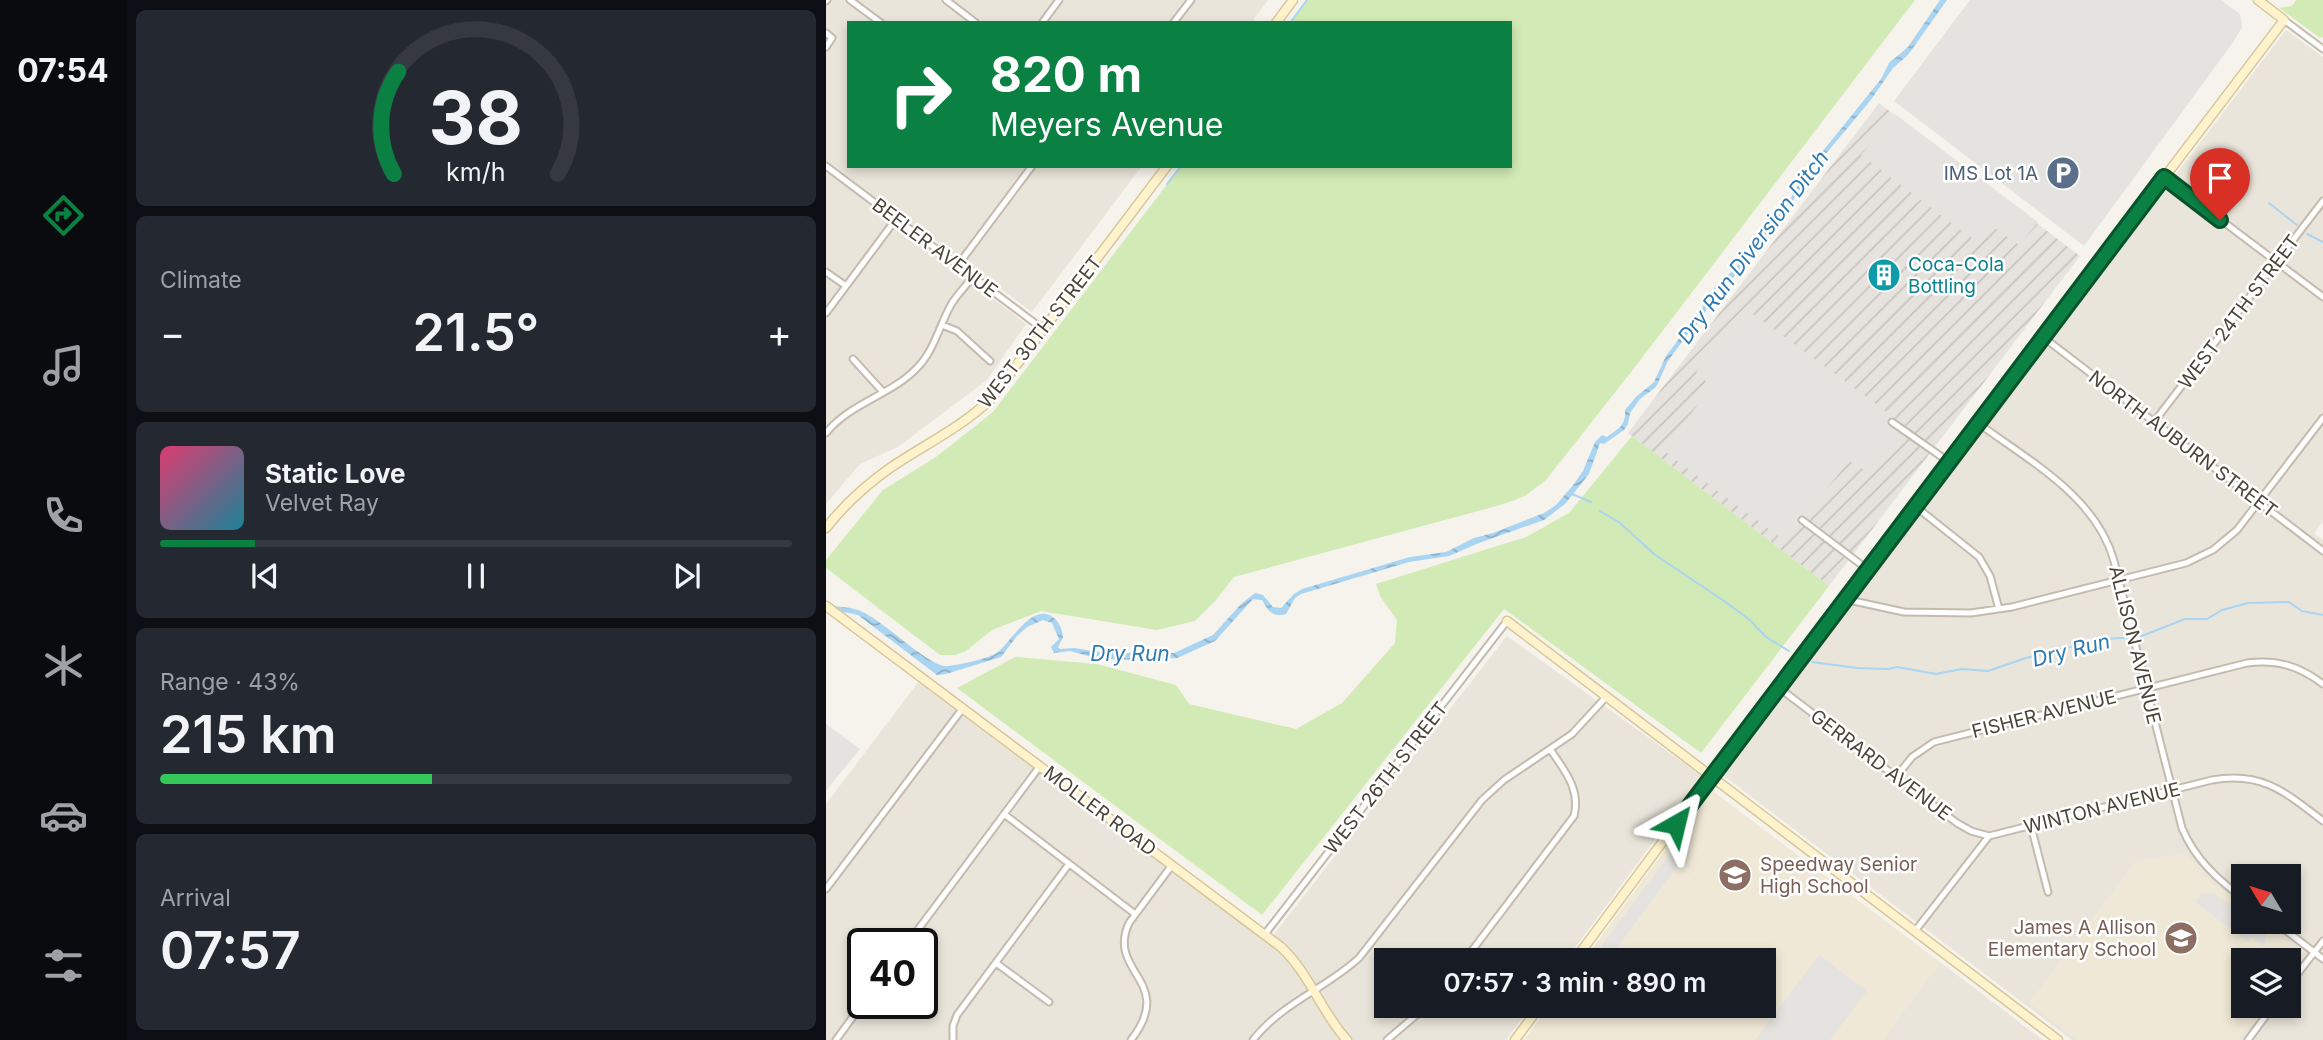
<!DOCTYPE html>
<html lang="en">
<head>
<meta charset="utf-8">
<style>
	:root { --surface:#171b24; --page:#242831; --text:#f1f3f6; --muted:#9ea1a6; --line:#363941; --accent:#0b8043 }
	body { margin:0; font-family:Inter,sans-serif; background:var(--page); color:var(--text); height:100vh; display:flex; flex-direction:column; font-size:26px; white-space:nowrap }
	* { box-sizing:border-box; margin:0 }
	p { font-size:23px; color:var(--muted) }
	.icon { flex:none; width:38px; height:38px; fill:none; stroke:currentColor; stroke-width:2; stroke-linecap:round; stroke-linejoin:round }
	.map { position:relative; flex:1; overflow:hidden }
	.side { display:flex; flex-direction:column; gap:10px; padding:10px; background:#0d0f14; width:700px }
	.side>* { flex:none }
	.banner { position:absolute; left:21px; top:21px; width:665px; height:147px; border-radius:0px; box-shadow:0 4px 10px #0003; background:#0b8043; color:#fff; overflow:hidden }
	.needle { width:46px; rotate:308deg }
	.tools { position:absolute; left:1405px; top:864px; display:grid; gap:14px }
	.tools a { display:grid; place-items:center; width:70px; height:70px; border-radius:0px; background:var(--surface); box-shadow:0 4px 10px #0003; font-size:35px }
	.speed { position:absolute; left:21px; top:928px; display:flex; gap:14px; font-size:35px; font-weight:700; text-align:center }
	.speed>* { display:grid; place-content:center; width:91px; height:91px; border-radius:50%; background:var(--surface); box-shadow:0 4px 10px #0003; line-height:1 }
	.speed .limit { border:4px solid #111; border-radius:10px; background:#fff; color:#111 }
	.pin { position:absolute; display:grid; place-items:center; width:60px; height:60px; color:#fff; margin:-72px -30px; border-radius:50% 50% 50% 0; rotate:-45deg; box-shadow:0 0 7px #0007 }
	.pin .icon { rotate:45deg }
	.me { position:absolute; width:77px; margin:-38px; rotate:37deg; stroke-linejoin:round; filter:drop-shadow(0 0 5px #0008) }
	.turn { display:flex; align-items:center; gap:24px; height:147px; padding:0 28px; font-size:32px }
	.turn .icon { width:91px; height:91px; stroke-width:2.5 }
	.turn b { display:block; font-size:49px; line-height:60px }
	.big { font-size:52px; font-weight:600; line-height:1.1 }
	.side .widget { flex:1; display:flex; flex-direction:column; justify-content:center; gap:10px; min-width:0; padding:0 24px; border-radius:10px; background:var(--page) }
	.side .dial { align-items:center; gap:0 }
	.dial svg { height:182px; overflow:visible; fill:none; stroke:var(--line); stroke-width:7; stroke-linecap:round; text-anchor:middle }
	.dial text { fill:var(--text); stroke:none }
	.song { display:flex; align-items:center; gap:21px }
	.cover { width:84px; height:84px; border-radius:10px; background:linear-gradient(135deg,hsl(340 70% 55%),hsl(190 70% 35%)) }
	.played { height:7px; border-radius:4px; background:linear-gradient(90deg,var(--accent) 15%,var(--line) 15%) }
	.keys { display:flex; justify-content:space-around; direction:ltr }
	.heat { display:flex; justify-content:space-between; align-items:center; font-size:38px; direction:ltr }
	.charge { height:10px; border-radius:5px; background:linear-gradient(90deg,#34c759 43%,var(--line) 0) }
	.trip { position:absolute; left:548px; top:948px; width:402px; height:70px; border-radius:0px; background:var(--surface); box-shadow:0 4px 10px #0003; font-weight:600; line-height:70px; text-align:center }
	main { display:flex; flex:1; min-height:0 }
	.dock { display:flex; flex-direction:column; width:126px; justify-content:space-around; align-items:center; background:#090b0e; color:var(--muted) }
	.dock .icon { width:49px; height:49px }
	.dock .current { color:var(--accent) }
	.dock b { font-size:32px; color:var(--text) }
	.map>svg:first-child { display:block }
</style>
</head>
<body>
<main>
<nav class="dock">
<b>07:54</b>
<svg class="icon current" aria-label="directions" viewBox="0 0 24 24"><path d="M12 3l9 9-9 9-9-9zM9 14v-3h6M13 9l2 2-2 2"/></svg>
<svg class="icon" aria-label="music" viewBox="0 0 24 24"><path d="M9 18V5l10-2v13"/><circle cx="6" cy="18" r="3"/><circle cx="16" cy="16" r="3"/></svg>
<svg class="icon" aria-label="phone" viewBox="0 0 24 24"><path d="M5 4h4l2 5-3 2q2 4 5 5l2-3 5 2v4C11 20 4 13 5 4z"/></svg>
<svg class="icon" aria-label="climate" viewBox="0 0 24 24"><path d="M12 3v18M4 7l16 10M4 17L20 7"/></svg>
<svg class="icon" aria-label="car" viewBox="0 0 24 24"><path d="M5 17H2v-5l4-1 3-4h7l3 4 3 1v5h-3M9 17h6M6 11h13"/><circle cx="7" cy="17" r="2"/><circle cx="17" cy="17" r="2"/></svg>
<svg class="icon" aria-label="filters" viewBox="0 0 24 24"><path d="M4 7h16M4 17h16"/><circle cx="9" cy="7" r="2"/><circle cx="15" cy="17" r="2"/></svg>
</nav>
<section class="side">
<div class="widget dial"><svg viewBox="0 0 100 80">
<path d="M14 69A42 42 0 1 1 86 69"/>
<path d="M14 69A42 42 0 0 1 16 24" stroke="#0b8043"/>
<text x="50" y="56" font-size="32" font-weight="700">38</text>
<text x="50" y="72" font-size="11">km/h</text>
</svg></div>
<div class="widget"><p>Climate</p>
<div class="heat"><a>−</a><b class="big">21.5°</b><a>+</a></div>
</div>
<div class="widget">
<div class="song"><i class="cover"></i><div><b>Static Love</b><p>Velvet Ray</p></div></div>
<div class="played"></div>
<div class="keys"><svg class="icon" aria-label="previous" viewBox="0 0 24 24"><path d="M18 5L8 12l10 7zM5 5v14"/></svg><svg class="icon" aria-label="pause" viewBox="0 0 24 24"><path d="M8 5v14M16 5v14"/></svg><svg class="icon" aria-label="next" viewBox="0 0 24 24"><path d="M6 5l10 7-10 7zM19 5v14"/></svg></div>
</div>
<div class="widget"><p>Range · 43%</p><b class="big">215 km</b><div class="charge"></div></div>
<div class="widget"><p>Arrival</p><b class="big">07:57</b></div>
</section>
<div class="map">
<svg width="1497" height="1040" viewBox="0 0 1497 1040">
	<defs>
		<pattern id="industrial-furrows" width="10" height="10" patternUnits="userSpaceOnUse" patternTransform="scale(1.75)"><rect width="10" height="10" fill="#e6e2dd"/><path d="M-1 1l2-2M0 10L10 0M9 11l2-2" fill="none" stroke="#c7c3be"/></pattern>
		<pattern id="water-waves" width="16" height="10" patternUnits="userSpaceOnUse" patternTransform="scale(1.75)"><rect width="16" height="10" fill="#a9d4f2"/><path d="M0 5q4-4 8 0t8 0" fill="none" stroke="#8caec5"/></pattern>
	</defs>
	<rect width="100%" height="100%" fill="#f6f3ec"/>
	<!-- residential -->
	<path fill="#eae5da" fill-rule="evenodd" d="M0,0H442L425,23H23V166H316L206,312L106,238L101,248L200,324L161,380L72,447L34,464L0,504Z
		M1460,30L1497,57V521L1488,533L1497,540V1040H1246L894,773ZM1418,877H1463V922H1418ZM1418,961H1463V1006H1418Z
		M681,636L876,776L739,961H560V1006H705L680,1040H0V804L93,681L441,943ZM37,943H96V1003H37Z
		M1114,962L1217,1040H1056Z"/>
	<!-- industrial -->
	<path fill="url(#industrial-furrows)" d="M1053,103L1254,256L1003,586L802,433Z"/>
	<!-- education -->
	<path fill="#efe8d6" d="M884,789L1114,962L1056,1040H698L723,1006H938V961H757Z
		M1360,853L1380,878L1417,907L1418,922H1438L1478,953L1463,973V961H1418V1006H1438L1412,1040H1251L1203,1003L1310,861Z"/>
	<!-- green -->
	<path fill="#d2eab5" d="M481,0H1089L809,367L720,480L699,496L678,504L408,577L390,600L369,621L331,630L215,611L166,630L140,651L129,655H114L0,568V560L57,490L110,457L167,412L355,166H684V23H464Z
		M1470,0H1497V37L1494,38L1453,8L1466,6Z
		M806,436L1003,586L875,753L678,609L436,915L131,688L189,657L271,664L350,685L363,704L470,729L516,703L569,643L571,620L554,596L550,584L700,537L743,513Z"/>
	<!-- parking -->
	<path fill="#e5e3e0" d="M1144,0H1395L1414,14L1416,27L1408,41L1258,246L1068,101Z
		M1069,114L1212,222L1193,245L1166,226L1152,243L1035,155Z
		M919,308L1080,426L1044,473L1023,461L959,541L838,451L885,386L870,372Z
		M0,724L34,749L0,791Z
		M843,855L852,866L781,961H764Z
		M1376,893L1389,894L1417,915L1418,922H1427L1440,932V941L1437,946L1426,937L1422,942L1369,902Z
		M993,955L1041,991L1004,1040H929Z"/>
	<!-- water -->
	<path fill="url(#water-waves)" d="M1114,0H1121L1082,55L1067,68L1044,101L983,174L962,209L907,278L886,298L875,320L860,336L842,361L830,387L814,399L804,413L802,424L798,430L778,444L774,443L763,474L739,504L718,520L653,543L623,556L583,562L475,594L469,598L460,614C447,618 441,610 436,600L427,599L389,641L351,658L322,660L273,659L244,651L228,653L225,647L233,639L226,623L217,620L201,627L191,636L175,657L120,674L111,675L32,615L18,612H0V606C11,606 22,607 32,610C56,618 104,669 122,666C136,664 156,660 169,654C183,646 206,600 228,618C234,623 236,630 237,637L232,647L234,649L248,648L279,653H348L387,635L415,604L429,593L437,595L447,607L455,608L468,594L476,589L584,557L620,552L648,538L667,533L718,513L730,505L748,484L757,471L769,442L776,435L781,437C793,428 800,426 799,410L810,397L828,382L840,356L876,308L890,285L909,269L940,225L957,211L980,172L1055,79L1063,63L1082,47Z"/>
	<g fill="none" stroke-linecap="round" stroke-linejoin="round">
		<!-- stream -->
		<path stroke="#a9d4f2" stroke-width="2" d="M464,23L481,0
			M341,184L355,166
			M1443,203L1471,225
			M1481,234L1497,242
			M746,494L765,502
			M774,511L794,523L828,554L898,601L924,620L940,637L963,651
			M986,662L1031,668L1062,669L1071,667L1110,674L1136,669L1162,671L1200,658L1277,639L1313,637L1359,619H1381L1396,610L1422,603L1463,602L1476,611L1497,615"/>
		<defs>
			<path id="street" d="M24,0L55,23
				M120,0L150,23
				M0,1L1,0
				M1458,20L1497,49
				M348,22L365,0
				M216,23L233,0
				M0,33L6,38L0,47
				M0,166L218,330
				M1338,177L1497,297
				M132,265L206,166
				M0,272L20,286
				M0,313L70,219
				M116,325L131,331L164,361
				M1217,337L1497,551
				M27,359L57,392
				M1066,422L1123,462
				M1328,422L1497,201
				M1152,423C1203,461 1270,496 1288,561L1356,828C1369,859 1391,879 1418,899
				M0,433C23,404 64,395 89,370C109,351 113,325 126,303C132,294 140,285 147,277
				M1089,506L1153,557L1164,576L1173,609
				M976,520L1041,569
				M1018,599L1078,612L1145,613L1186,607L1360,563L1387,550L1411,530L1497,418
				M952,687L1131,823L1145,831L1163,836
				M1070,777L1086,757L1108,742L1421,663C1451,659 1473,666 1497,684
				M178,814L309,914
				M1205,826L1222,892
				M0,889L137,708
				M1449,922L1497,959
				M1089,931L1163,836L1386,780C1436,771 1459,792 1497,821
				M439,934L681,621
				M82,943L214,766
				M638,961L748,816C755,789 738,770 724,749
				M170,963L223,1002
				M1463,985L1497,941
				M10,1040L37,1003
				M127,1040V1026L131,1015L243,864
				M305,1040C351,981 280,973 303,923L346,865
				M427,1040C456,1003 499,989 533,958L656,800L678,780L746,734L781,696
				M561,1040L601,1006
				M1422,1040L1447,1006"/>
			<path id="secondary" d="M450,23L467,0
				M0,528C18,505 40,485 64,468C98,445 134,428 164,400L341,166
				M0,606L455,947C484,974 495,1012 521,1040
				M681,621L1232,1040
				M748,961L974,657L1458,20L1432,0
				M689,1040L714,1006"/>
		</defs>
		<!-- street casing -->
		<use href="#street" stroke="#c2bbae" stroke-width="9"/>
		<!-- secondary casing -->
		<use href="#secondary" stroke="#d6c79b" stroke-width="11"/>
		<!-- street -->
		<use href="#street" stroke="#fff" stroke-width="5"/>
		<!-- secondary -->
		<use href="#secondary" stroke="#fff3cd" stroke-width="8"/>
	</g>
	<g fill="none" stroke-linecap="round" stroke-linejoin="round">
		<defs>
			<path id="route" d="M850,824L1338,177L1394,220"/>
		</defs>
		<!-- route casing -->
		<use href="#route" stroke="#07532c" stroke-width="18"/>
		<!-- route -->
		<use href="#route" stroke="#0b8043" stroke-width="12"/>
	</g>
	<!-- icons -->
	<defs>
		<symbol id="parking-disc" viewBox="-11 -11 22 22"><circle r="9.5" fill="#5c6f8a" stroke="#fff"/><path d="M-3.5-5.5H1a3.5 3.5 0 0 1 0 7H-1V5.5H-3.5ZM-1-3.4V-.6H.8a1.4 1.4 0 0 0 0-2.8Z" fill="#fff"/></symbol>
		<symbol id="building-disc" viewBox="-11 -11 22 22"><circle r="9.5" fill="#0f9aa8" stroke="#fff"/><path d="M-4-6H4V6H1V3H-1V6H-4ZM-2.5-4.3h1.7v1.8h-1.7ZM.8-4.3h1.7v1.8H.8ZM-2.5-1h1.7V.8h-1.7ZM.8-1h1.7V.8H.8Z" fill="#fff"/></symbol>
		<symbol id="school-disc" viewBox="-11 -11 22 22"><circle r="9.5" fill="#8d6e63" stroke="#fff"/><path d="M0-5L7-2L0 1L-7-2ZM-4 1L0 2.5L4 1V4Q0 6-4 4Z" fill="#fff"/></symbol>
	</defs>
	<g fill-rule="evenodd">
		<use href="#parking-disc" x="1218" y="154" width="38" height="38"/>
		<use href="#building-disc" x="1039" y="256" width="38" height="38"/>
		<use href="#school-disc" x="890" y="856" width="38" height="38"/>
		<use href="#school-disc" x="1336" y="919" width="38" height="38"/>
	</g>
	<g text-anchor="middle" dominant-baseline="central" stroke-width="5" stroke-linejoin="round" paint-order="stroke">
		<!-- service labels -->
		<g font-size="19" fill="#4e5e75" stroke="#fff" text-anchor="end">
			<text x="1212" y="173">IMS Lot 1A</text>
		</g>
		<!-- street labels -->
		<g font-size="19" fill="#4b4439" stroke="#fff">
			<text transform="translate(109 248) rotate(37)">BEELER AVENUE</text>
			<text transform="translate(1413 312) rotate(-53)">WEST 24TH STREET</text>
			<text transform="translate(214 332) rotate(-52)">WEST 30TH STREET</text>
			<text transform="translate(1357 444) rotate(37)">NORTH AUBURN STREET</text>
			<text transform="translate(1309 645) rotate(76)">ALLISON AVENUE</text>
			<text transform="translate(1218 714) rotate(-14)">FISHER AVENUE</text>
			<text transform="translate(1055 765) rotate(37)">GERRARD AVENUE</text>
			<text transform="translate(560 778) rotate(-52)">WEST 26TH STREET</text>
			<text transform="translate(1276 808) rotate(-14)">WINTON AVENUE</text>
			<text transform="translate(274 811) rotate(37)">MOLLER ROAD</text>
		</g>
		<!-- culture labels -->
		<g font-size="19" fill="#0d838f" stroke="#fff" text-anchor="start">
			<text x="1082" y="264">Coca-Cola<tspan x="1082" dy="22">Bottling</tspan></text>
		</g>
		<!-- education labels -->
		<g font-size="19" fill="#785e54" stroke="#fff" text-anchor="start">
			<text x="934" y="864">Speedway Senior<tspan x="934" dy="22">High School</tspan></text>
			<text x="1330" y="927" text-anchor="end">James A Allison<tspan x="1330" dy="22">Elementary School</tspan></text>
		</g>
		<!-- water labels -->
		<g font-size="21" font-style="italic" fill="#2e7ab2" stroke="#fff">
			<text transform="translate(927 247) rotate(-53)">Dry Run Diversion Ditch</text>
			<text transform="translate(1245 650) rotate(-14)">Dry Run</text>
			<text x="304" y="653">Dry Run</text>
		</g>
	</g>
</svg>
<div class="tools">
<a><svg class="needle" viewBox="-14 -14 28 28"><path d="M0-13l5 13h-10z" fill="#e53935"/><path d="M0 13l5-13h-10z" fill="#9ea1a6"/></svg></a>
<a><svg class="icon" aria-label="layers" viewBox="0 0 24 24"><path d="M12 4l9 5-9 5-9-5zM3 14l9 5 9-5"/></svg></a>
</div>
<div class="speed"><div class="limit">40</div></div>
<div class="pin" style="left:1394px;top:220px;background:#d93025"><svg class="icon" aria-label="arrive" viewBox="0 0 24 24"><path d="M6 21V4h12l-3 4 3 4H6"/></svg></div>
<svg class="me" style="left:850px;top:824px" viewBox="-20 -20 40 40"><path d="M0-17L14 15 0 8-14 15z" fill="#0b8043" stroke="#fff" stroke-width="4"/></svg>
<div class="trip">07:57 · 3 min · 890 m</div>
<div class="banner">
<div class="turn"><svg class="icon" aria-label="right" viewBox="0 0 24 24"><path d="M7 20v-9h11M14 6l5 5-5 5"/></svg><div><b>820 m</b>Meyers Avenue</div></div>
</div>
</div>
</main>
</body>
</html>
